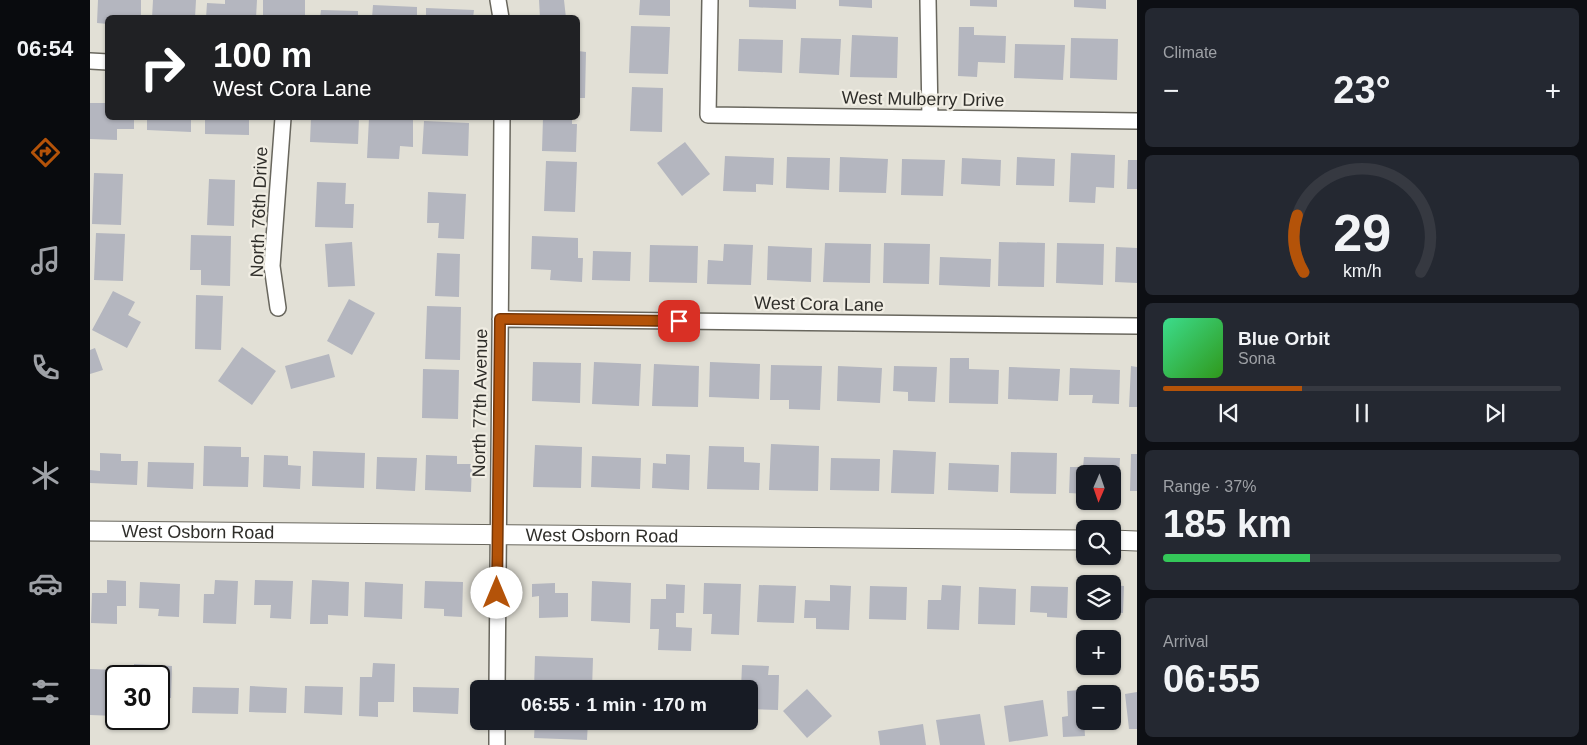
<!DOCTYPE html>
<html lang="en">
<head>
<meta charset="utf-8">
<style>
	:root { --surface:#171b24; --page:#242831; --text:#f1f3f6; --muted:#9ea1a6; --line:#363941; --accent:#b45309 }
	body { margin:0; font-family:Helvetica,sans-serif; background:var(--page); color:var(--text); height:100vh; display:flex; flex-direction:column; font-size:19px; white-space:nowrap }
	* { box-sizing:border-box; margin:0 }
	p { font-size:16px; color:var(--muted) }
	.icon { flex:none; width:28px; height:28px; fill:none; stroke:currentColor; stroke-width:2; stroke-linecap:round; stroke-linejoin:round }
	.map { position:relative; flex:1; overflow:hidden }
	.sheet { display:flex; flex-direction:column; gap:8px; padding:8px; background:#0d0f14; width:450px }
	.sheet>* { flex:none }
	.banner { position:absolute; left:15px; top:15px; width:475px; height:105px; border-radius:8px; box-shadow:0 1px 4px #0004; background:#202124; color:#fff; overflow:hidden }
	.needle { width:32px; rotate:182deg }
	.controls { position:absolute; left:986px; top:465px; display:grid; gap:10px }
	.controls a { display:grid; place-items:center; width:45px; height:45px; border-radius:8px; background:var(--surface); box-shadow:0 1px 4px #0004; font-size:25px }
	.speed { position:absolute; left:15px; top:665px; display:flex; gap:10px; font-size:25px; font-weight:700; text-align:center }
	.speed>* { display:grid; place-content:center; width:65px; height:65px; border-radius:50%; background:var(--surface); box-shadow:0 1px 4px #0004; line-height:1 }
	.speed .limit { border:2px solid #111; border-radius:8px; background:#fff; color:#111 }
	.pin { position:absolute; display:grid; place-items:center; width:42px; height:42px; color:#fff; margin:-21px; border-radius:10px; box-shadow:0 2px 8px #0006 }
	.me { position:absolute; width:55px; margin:-28px; rotate:0deg; stroke-linejoin:round; filter:drop-shadow(0 0 4px #0008) }
	.turn { display:flex; align-items:center; gap:18px; height:105px; padding:0 25px; font-size:22px }
	.turn .icon { width:65px; height:65px; stroke-width:2.5 }
	.turn b { display:block; font-size:35px; line-height:42px }
	.big { font-size:38px; font-weight:800; line-height:1.1 }
	.sheet .card { flex:1; display:flex; flex-direction:column; justify-content:center; gap:8px; min-width:0; padding:0 18px; border-radius:8px; background:var(--page) }
	.sheet .dial { align-items:center; gap:0 }
	.dial svg { height:130px; overflow:visible; fill:none; stroke:var(--line); stroke-width:7; stroke-linecap:round; text-anchor:middle }
	.dial text { fill:var(--text); stroke:none }
	.song { display:flex; align-items:center; gap:15px }
	.cover { width:60px; height:60px; border-radius:8px; background:linear-gradient(135deg,hsl(150 70% 55%),hsl(110 70% 35%)) }
	.played { height:5px; border-radius:2px; background:linear-gradient(90deg,var(--accent) 35%,var(--line) 35%) }
	.keys { display:flex; justify-content:space-around; direction:ltr }
	.heat { display:flex; justify-content:space-between; align-items:center; font-size:28px; direction:ltr }
	.charge { height:8px; border-radius:4px; background:linear-gradient(90deg,#34c759 37%,var(--line) 0) }
	.trip { position:absolute; left:380px; top:680px; width:288px; height:50px; border-radius:8px; background:var(--surface); box-shadow:0 1px 4px #0004; font-weight:800; line-height:50px; text-align:center }
	main { display:flex; flex:1; min-height:0 }
	.tab-bar { display:flex; flex-direction:column; width:90px; justify-content:space-around; align-items:center; background:#090b0e; color:var(--muted) }
	.tab-bar .icon { width:35px; height:35px }
	.tab-bar .active { color:var(--accent) }
	.tab-bar b { font-size:22px; color:var(--text) }
	.map>svg:first-child { display:block }
</style>
</head>
<body>
<main>
<nav class="tab-bar">
<b>06:54</b>
<svg class="icon active" aria-label="directions" viewBox="0 0 24 24"><path d="M12 3l9 9-9 9-9-9zM9 14v-3h6M13 9l2 2-2 2"/></svg>
<svg class="icon" aria-label="music" viewBox="0 0 24 24"><path d="M9 18V5l10-2v13"/><circle cx="6" cy="18" r="3"/><circle cx="16" cy="16" r="3"/></svg>
<svg class="icon" aria-label="phone" viewBox="0 0 24 24"><path d="M5 4h4l2 5-3 2q2 4 5 5l2-3 5 2v4C11 20 4 13 5 4z"/></svg>
<svg class="icon" aria-label="climate" viewBox="0 0 24 24"><path d="M12 3v18M4 7l16 10M4 17L20 7"/></svg>
<svg class="icon" aria-label="car" viewBox="0 0 24 24"><path d="M5 17H2v-5l4-1 3-4h7l3 4 3 1v5h-3M9 17h6M6 11h13"/><circle cx="7" cy="17" r="2"/><circle cx="17" cy="17" r="2"/></svg>
<svg class="icon" aria-label="filters" viewBox="0 0 24 24"><path d="M4 7h16M4 17h16"/><circle cx="9" cy="7" r="2"/><circle cx="15" cy="17" r="2"/></svg>
</nav>
<div class="map">
<svg width="1047" height="745" viewBox="0 0 1047 745">
	<rect width="100%" height="100%" fill="#e2e0d6"/>
	<!-- building -->
	<path fill="#b4b6bf" d="M8,0H51V18H18V24L7,23Z
		M63,0H106L105,18H62Z
		M135,0H167L166,18H116L117,3L135,4Z
		M173,0H215V18H173Z
		M449,0H474L476,18H450Z
		M550,0H580V16L549,15Z
		M659,0H706V9L659,7Z
		M749,0H782V8L749,6Z
		M880,0H907V7L880,6Z
		M984,0H1016V9L984,7Z
		M283,5L327,7V18H282Z
		M336,8L384,10L383,18H336Z
		M231,10L268,11V18H230Z
		M541,26L580,27L578,74L539,73Z
		M869,27H884V35L916,36L915,63L888,62L887,77L868,76Z
		M762,35L808,37L807,78L760,77Z
		M711,38L751,39L749,75L709,73Z
		M981,38L1028,39L1027,80L980,78Z
		M649,39L693,40L692,73L648,71Z
		M925,44L975,45L973,80L924,78Z
		M488,51L496,52L495,98H488Z
		M542,87L573,88L572,132L540,131Z
		M0,103H18V118H44V129H27V140L0,139Z
		M57,118H101V132L57,130Z
		M115,118H159V135L115,134Z
		M221,118H269L268,144L220,142Z
		M279,118L323,119V147L310,146L309,159L277,158Z
		M453,118H482V124H487L486,152L452,151Z
		M334,121L379,123L378,156L332,154Z
		M595,142L620,174L592,196L567,163Z
		M981,153L1025,155L1024,188L1006,187L1005,203L979,202Z
		M635,156L684,158L683,185L666,184V192L633,191Z
		M697,157L740,158L739,190L696,188Z
		M750,157L798,159L796,193L749,192Z
		M927,157L965,159L964,186L926,185Z
		M872,158L911,160L910,186L871,184Z
		M812,159L855,160L853,196L811,195Z
		M1038,160H1047V189H1037Z
		M456,161L487,162L485,212L454,211Z
		M4,173L33,174L31,225L2,224Z
		M119,179L145,180L144,226L117,225Z
		M227,182L256,183L255,204H264L263,228L225,227Z
		M338,192L376,194L374,239L348,238L349,223H337Z
		M6,233L35,234L33,281L4,280Z
		M101,235L141,236L140,286L111,285V270H100Z
		M442,236L488,238V258H493L492,282L460,280L461,270L441,269Z
		M262,242L265,286L238,287L235,244Z
		M909,242L955,243L954,287L908,286Z
		M735,243L781,244L780,283L733,282Z
		M794,243L840,244L839,284L793,283Z
		M967,243L1014,244L1013,285L966,283Z
		M634,244L663,245L661,285L617,284L618,260L633,261Z
		M560,245L608,246L607,283L559,282Z
		M678,246L722,248L721,282L677,280Z
		M1026,247L1047,248V283L1025,282Z
		M503,251L541,252L540,281L502,280Z
		M347,253L370,254L369,297L345,296Z
		M850,257L901,259L900,287L849,285Z
		M23,291L45,302L38,315L51,322L37,348L2,330Z
		M106,295L133,296L131,350L105,349Z
		M259,299L285,313L262,355L237,341Z
		M337,306L371,307L370,360L335,359Z
		M152,347L186,371L162,405L128,381Z
		M5,348L13,370L0,374V350Z
		M239,354L245,377L201,389L195,366Z
		M860,358H879V369L909,370L908,404L859,403Z
		M443,362L491,363L490,403L442,401Z
		M504,362L551,364L549,406L502,404Z
		M620,362L670,364L669,399L619,397Z
		M564,364L609,366L608,407L562,406Z
		M681,365L732,366L730,410L699,409V400H680Z
		M748,366L792,368L790,403L747,401Z
		M804,366L847,367L845,402L818,401V392L803,391Z
		M1041,366L1047,367V407H1039Z
		M919,367L970,369L968,401L918,399Z
		M980,368L1030,370L1029,404L1002,403L1003,395H979Z
		M333,369L369,370L368,419L332,418Z
		M681,444L729,446L728,491L679,490Z
		M445,445L492,447L491,488L443,487Z
		M114,446L151,447V457H159L158,487L113,486Z
		M619,446L654,447V462L670,463L669,490L617,489Z
		M803,450L846,452L844,494L801,493Z
		M223,451L275,453L274,488L222,486Z
		M921,452L967,453L966,494L920,493Z
		M10,453L31,454V461H48L47,485L0,483V470L10,471Z
		M576,454L600,455L599,490L562,488L563,463L576,464Z
		M1041,454H1047V491H1040Z
		M174,455L198,456V465L211,466L210,489L173,487Z
		M336,455L367,456V464H382L381,492L335,490Z
		M502,456L551,458L550,489L501,487Z
		M287,457L327,458L325,491L286,489Z
		M994,457L1030,458L1028,495H1022V474H995V494L979,493L980,467H993Z
		M741,458L790,459L789,491L740,490Z
		M58,462L104,463L103,489L57,487Z
		M859,463L909,465L908,492L858,490Z
		M17,580L36,581V606H27V624L1,623L2,593H17Z
		M125,580L148,581L146,624L113,623L114,594H124Z
		M165,580L203,581L201,619L180,618L181,605H164Z
		M222,580L259,582L258,616L238,615V624H220Z
		M335,581L373,582L372,617L354,616V609L334,608Z
		M502,581L541,583L540,623L501,621Z
		M50,582L90,584L89,617L68,616L69,609L49,608Z
		M275,582L313,584L312,619L274,617Z
		M465,583V593H478V617L449,618V596L442,597V584Z
		M614,583L651,584L649,635L621,634L622,614H613Z
		M576,584L595,585L594,613H586V627L602,628L601,651L568,650L569,629H560L561,599H576Z
		M669,585L706,586L704,623L667,622Z
		M740,585L761,586L759,630L726,629V618H714L715,600L740,601Z
		M852,585L871,586L869,630L837,629L838,600H851Z
		M1022,585L1034,586L1033,613L1022,612Z
		M780,586L817,587L816,620L779,619Z
		M941,586L978,587L977,618L957,617V613L940,612Z
		M889,587L926,589L925,625L888,624Z
		M445,656L503,658L502,689H444Z
		M283,663L305,664L304,702H288V717L269,716L270,677H282Z
		M44,664L82,666L81,698H69V676H44Z
		M652,665L679,666L678,675H689L688,710L659,709V689H651Z
		M0,669L29,670V676H26V716L0,715Z
		M598,681L604,689H588Z
		M160,686L197,688L196,713L159,712Z
		M215,686L253,687L252,715L214,713Z
		M103,687L149,688L148,714L102,713Z
		M323,687L369,688L368,714L323,712Z
		M717,689L742,716L717,738L693,711Z
		M1003,689L1004,694H995V720H994L995,736L973,737L972,717L978,716L977,691Z
		M1047,692V729H1039L1035,694Z
		M953,700L958,736L919,742L914,706Z
		M890,714L895,745H850L846,720Z
		M445,721H498L497,740L444,738Z
		M594,721H610L600,729Z
		M833,724L836,745H790L788,731Z"/>
	<g fill="none" stroke-linecap="round" stroke-linejoin="round">
		<defs>
			<path id="minor" d="M408,0L411,18
				M620,0L618,115L1047,121
				M838,0L840,118
				M0,61L18,62
				M188,308L182,266L193,118
				M410,319L1047,326
				M407,689L412,118
				M407,745V721"/>
			<g id="tertiary">
				<path id="s1" d="M0,531L995,540"/>
				<path d="M1022,540L1047,541"/>
			</g>
		</defs>
		<!-- minor casing -->
		<use href="#minor" stroke="#69675e" stroke-width="18"/>
		<!-- tertiary casing -->
		<use href="#tertiary" stroke="#69675e" stroke-width="21"/>
		<!-- minor -->
		<use href="#minor" stroke="#fff" stroke-width="15"/>
		<!-- tertiary -->
		<use href="#tertiary" stroke="#fff" stroke-width="19"/>
	</g>
	<g fill="none" stroke-linecap="round" stroke-linejoin="round">
		<defs>
			<path id="route" d="M407,593L410,319L589,321"/>
		</defs>
		<!-- route casing -->
		<use href="#route" stroke="#753606" stroke-width="12"/>
		<!-- route -->
		<use href="#route" stroke="#b45309" stroke-width="9"/>
	</g>
	<g text-anchor="middle" dominant-baseline="central" stroke-width="4.5" stroke-linejoin="round" paint-order="stroke">
		<!-- street labels -->
		<g font-size="18" fill="#2e2d29" stroke="#f0ede3">
			<text transform="translate(833 99) rotate(1)">West Mulberry Drive</text>
			<text transform="translate(169 212) rotate(-88)">North 76th Drive</text>
			<text transform="translate(729 304) rotate(1)">West Cora Lane</text>
			<text transform="translate(390 403) rotate(-89)">North 77th Avenue</text>
			<text stroke="none"><textPath href="#s1" startOffset="108">West Osborn Road</textPath></text>
			<text stroke="none"><textPath href="#s1" startOffset="512">West Osborn Road</textPath></text>
		</g>
	</g>
</svg>
<div class="controls">
<a><svg class="needle" viewBox="-14 -14 28 28"><path d="M0-13l5 13h-10z" fill="#e53935"/><path d="M0 13l5-13h-10z" fill="#9ea1a6"/></svg></a>
<a><svg class="icon" aria-label="search" viewBox="0 0 24 24"><circle cx="10" cy="10" r="6"/><path d="M15 15l6 6"/></svg></a>
<a><svg class="icon" aria-label="layers" viewBox="0 0 24 24"><path d="M12 4l9 5-9 5-9-5zM3 14l9 5 9-5"/></svg></a>
<a>+</a>
<a>−</a>
</div>
<div class="speed"><div class="limit">30</div></div>
<div class="pin" style="left:589px;top:321px;background:#d93025"><svg class="icon" aria-label="arrive" viewBox="0 0 24 24"><path d="M6 21V4h12l-3 4 3 4H6"/></svg></div>
<svg class="me" style="left:407px;top:593px" viewBox="-20 -20 40 40"><circle r="19" fill="#fff"/><path d="M0-13L10 11 0 6-10 11z" fill="#b45309"/></svg>
<div class="trip">06:55 · 1 min · 170 m</div>
<div class="banner">
<div class="turn"><svg class="icon" aria-label="right" viewBox="0 0 24 24"><path d="M7 20v-9h11M14 6l5 5-5 5"/></svg><div><b>100 m</b>West Cora Lane</div></div>
</div>
</div>
<section class="sheet">
<div class="card"><p>Climate</p>
<div class="heat"><a>−</a><b class="big">23°</b><a>+</a></div>
</div>
<div class="card dial"><svg viewBox="0 0 100 80">
<path d="M14 69A42 42 0 1 1 86 69"/>
<path d="M14 69A42 42 0 0 1 10 34" stroke="#b45309"/>
<text x="50" y="56" font-size="32" font-weight="700">29</text>
<text x="50" y="72" font-size="11">km/h</text>
</svg></div>
<div class="card">
<div class="song"><i class="cover"></i><div><b>Blue Orbit</b><p>Sona</p></div></div>
<div class="played"></div>
<div class="keys"><svg class="icon" aria-label="previous" viewBox="0 0 24 24"><path d="M18 5L8 12l10 7zM5 5v14"/></svg><svg class="icon" aria-label="pause" viewBox="0 0 24 24"><path d="M8 5v14M16 5v14"/></svg><svg class="icon" aria-label="next" viewBox="0 0 24 24"><path d="M6 5l10 7-10 7zM19 5v14"/></svg></div>
</div>
<div class="card"><p>Range · 37%</p><b class="big">185 km</b><div class="charge"></div></div>
<div class="card"><p>Arrival</p><b class="big">06:55</b></div>
</section>
</main>
</body>
</html>
